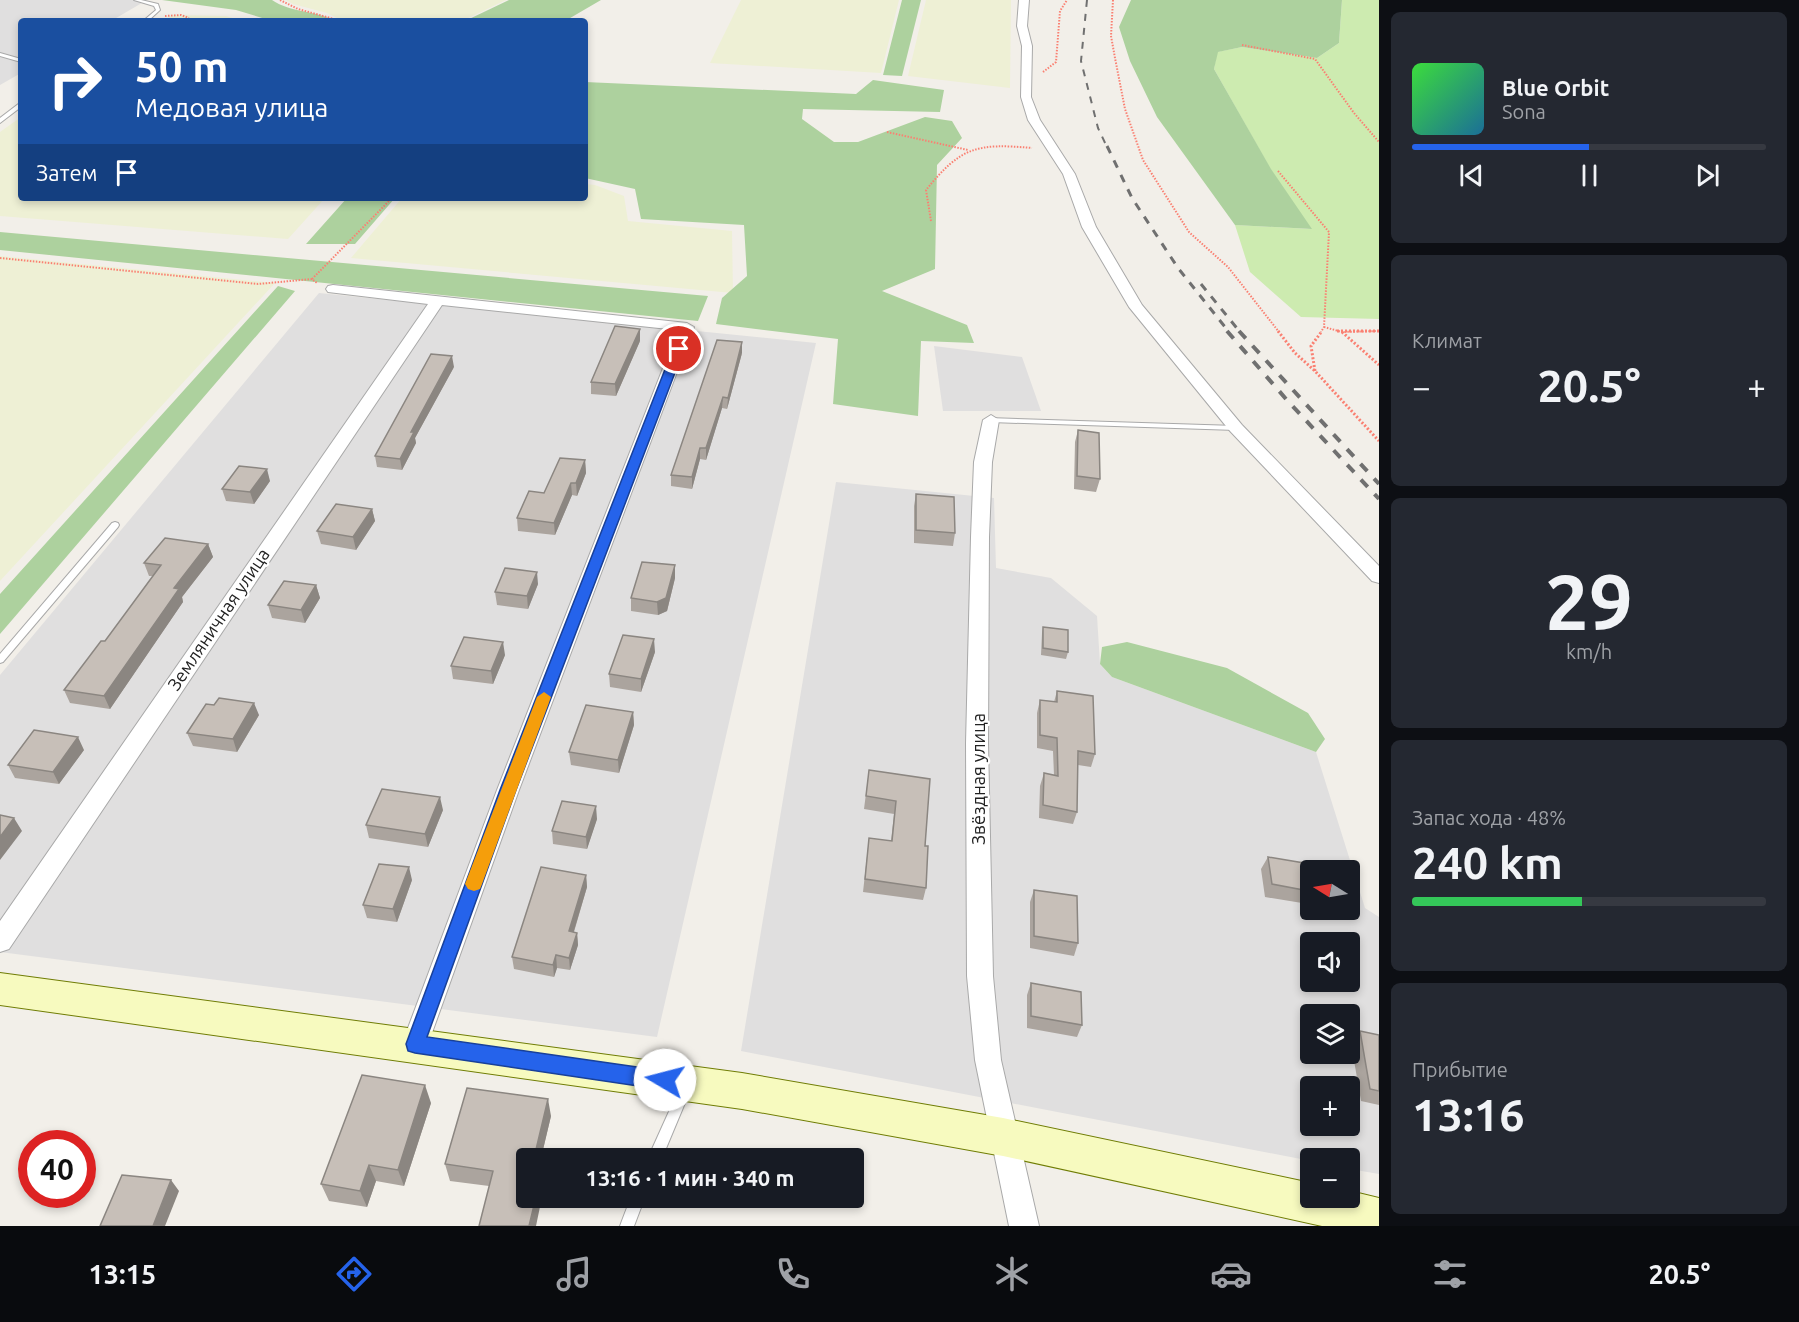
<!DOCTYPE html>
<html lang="ru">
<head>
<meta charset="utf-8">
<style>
	:root { --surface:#171b24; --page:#242831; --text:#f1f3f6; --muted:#9ea1a6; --line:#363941; --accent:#2563eb }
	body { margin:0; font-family:Ubuntu,sans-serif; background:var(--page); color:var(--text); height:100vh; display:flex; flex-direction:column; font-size:22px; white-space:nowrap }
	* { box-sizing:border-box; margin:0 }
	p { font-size:20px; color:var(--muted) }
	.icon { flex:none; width:33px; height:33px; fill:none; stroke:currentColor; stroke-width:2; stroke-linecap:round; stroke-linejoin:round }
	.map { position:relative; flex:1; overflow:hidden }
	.details { display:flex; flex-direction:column; gap:12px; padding:12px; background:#0d0f14; width:420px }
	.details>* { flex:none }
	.hud { position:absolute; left:18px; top:18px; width:570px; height:183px; border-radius:6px; box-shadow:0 3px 9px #0003; background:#1a4fa0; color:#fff; overflow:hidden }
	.needle { width:39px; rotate:281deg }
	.tools { position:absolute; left:1300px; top:860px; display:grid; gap:12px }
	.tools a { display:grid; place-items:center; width:60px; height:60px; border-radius:6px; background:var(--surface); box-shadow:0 3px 9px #0003; font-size:30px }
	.speed { position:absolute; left:18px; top:1130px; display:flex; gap:12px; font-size:30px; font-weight:700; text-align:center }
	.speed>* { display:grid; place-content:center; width:78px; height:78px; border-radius:50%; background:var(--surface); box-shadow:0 3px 9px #0003; line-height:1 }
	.speed .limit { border:9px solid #d22; background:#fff; color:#111 }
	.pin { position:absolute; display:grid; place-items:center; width:51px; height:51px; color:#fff; margin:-26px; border:3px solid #fff; border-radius:50%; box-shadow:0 2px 6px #0007 }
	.me { position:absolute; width:66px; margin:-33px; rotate:278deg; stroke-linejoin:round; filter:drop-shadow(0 0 4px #0008) }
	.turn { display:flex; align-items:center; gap:21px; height:126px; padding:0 18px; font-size:27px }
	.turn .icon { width:78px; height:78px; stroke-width:2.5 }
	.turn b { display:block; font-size:42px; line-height:51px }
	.then { display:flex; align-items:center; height:57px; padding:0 18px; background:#0003; gap:12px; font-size:22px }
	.big { font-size:45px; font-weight:600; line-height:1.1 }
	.details .card { flex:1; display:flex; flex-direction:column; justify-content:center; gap:9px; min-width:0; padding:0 21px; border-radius:9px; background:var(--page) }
	.details .dial { align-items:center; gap:0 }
	.dial b { font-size:78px; line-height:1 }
	.song { display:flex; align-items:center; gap:18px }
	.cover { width:72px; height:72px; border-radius:9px; background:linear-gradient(135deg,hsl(120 70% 55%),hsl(200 70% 35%)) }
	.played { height:6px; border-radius:3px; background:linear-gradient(90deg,var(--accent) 50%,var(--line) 50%) }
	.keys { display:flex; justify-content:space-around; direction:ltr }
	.heat { display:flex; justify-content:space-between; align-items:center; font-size:33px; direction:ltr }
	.charge { height:9px; border-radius:4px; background:linear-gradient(90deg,#34c759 48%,var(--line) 0) }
	.trip { position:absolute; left:516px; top:1148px; width:348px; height:60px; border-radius:6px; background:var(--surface); box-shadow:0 3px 9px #0003; font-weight:600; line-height:60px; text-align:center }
	.tabs { display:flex; height:96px; justify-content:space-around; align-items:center; background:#090b0e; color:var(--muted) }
	.tabs .icon { width:42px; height:42px }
	.tabs .selected { color:var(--accent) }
	.tabs b { font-size:27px; color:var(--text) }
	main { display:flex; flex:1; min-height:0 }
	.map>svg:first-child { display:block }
</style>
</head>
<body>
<main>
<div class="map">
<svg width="1379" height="1226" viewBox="0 0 1379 1226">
	<rect width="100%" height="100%" fill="#f2efe9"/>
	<!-- residential -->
	<path fill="#e0dfdf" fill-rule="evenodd" d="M0,0H147L111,21H21V73L0,85Z
		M319,293L816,343L657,1037L0,952V675Z
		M934,346L1022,357L1041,411H943Z
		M836,482L994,498L996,568L1051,578L1097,616L1100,664L1112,677L1316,752L1365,908L1379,917V1174L1350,1169V1158H1311V1161L741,1051ZM1311,870H1350V909H1311ZM1311,942H1350V981H1311ZM1311,1014H1350V1053H1311ZM1311,1086H1350V1125H1311Z"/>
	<!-- farmland -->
	<path fill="#eef0d5" d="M286,0H506L462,21H343L327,13L293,4Z
		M741,0H899L881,73L710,63Z
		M926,0H1011L1010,88L908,76Z
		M172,15L226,16L242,21H164Z
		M21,117V198H325L288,239L0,216V132Z
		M585,184L595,185L624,196L628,221L732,231L733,293L351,258L402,198H585Z
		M0,256L275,283L0,581Z"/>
	<!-- grass -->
	<path fill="#cdebb0" d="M1342,0H1379V319L1301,317L1250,272L1235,225L1311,229L1271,170L1214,69L1217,52L1242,47L1317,58L1339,43Z"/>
	<!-- forest -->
	<path fill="#add19e" d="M162,0H272C291,13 315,10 335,21H272L236,10Z
		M509,0H601L565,21H465Z
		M902,0H921L902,76L883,75Z
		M1131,0H1342L1339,43L1317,58L1242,47L1218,52L1214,69L1271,169L1312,229L1235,225L1157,117L1130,61L1119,27Z
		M873,80L944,90L940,112L803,109L802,119L834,142H858L925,117L952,121L962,138L937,165L935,269L882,291L967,325L974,343L921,341L918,416L833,404L838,339L716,324L722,298L747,276L744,225L641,219L635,189L585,178V82L856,94Z
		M347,198H395L355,244H306Z
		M0,232L708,296L698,321L0,250Z
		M278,286L295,291L0,634V594Z
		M1127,642L1227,668L1308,713L1325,739L1316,752L1112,677L1100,664L1102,647Z"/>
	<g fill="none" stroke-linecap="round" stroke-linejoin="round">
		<defs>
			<path id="lane" d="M134,0H141L158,4L160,10L148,21H143L156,10L154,6Z
				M0,53L21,59V62L0,56Z
				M21,102V107L0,123V118Z
				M988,418L1236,426L1240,428L1236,430L991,422H988Z
				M115,522L118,523L119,525L118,527L3,662L0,663V654L112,523Z
				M684,1085L688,1087L690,1091L662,1158H648L680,1087Z
				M631,1197H645L634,1226H620Z"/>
			<path id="street" d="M1019,0H1029L1027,26L1032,46L1031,97L1040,120L1075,174L1096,227L1142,305L1242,425L1379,566V583L1372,581L1230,431L1129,307L1082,227L1063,174L1028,120L1021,97L1022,46L1017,26Z
				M333,285L687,323L694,327L519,790L428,1044L424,1053L415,1056L406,1053L402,1044L497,790L678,330L442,305L9,949L0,952V921L428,304L328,292L326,289L328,286Z
				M991,415L999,420L992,462L989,537L988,743L993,976L1001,1060L1039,1226H1009L975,1060L967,976L966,743L971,537L974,462L983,420Z"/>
			<path id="secondary" d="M0,973L742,1073L1003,1118L1311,1183V1197H1350V1191L1379,1198V1226H1322L1003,1156L742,1109L0,1005Z"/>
		</defs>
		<!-- lane casing -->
		<use href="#lane" stroke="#a9a9a9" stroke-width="2"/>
		<!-- street casing -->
		<use href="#street" stroke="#a9a9a9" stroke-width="2"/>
		<!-- secondary casing -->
		<use href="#secondary" stroke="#707d05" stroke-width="2"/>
		<!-- path-far1 -->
		<path stroke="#fa8072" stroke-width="2" stroke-dasharray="1.5 1.5" stroke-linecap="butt" d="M280,0L298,9L341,21
			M1113,0L1111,36L1115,58L1125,109L1143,160L1189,232L1228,267L1279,332
			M165,16L181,15L189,18
			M1242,45L1315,59L1354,113L1379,142
			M1043,72L1056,62L1060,11L1067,0
			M887,132L968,150
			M1278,171L1329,232L1324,327L1321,332
			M931,221L926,190C961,147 976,143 1032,148
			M0,258L258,284L312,279L317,283
			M312,279L392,198
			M1324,327L1342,332L1379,331"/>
		<!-- path -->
		<path stroke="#fa8072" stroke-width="3" stroke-dasharray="2 2" stroke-linecap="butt" d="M1278,331L1295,353L1315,371L1379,441
			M1337,331H1379
			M1342,332L1379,365
			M1315,371L1311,346L1322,331"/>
		<!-- lane -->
		<use href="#lane" fill="#fff" fill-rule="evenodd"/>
		<!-- street -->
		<use href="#street" fill="#fff" fill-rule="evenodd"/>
		<!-- secondary -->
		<use href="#secondary" fill="#f7fabf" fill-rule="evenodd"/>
		<!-- rail-far2 -->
		<path stroke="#707070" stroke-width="2" stroke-dasharray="7 7" stroke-linecap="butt" d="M1087,0L1081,61L1098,128L1107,147"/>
		<!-- rail-far1 -->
		<path stroke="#707070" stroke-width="3" stroke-dasharray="8 8" stroke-linecap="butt" d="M1107,146L1132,198L1178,268L1229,332
			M1201,284L1240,332"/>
		<!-- rail -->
		<path stroke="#707070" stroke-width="4" stroke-dasharray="10 10" stroke-linecap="butt" d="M1227,331L1286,399L1379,499
			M1239,331L1379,484"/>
	</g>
	<!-- wall -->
	<path fill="#aba49e" d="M640,341L616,396L591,394V382Z
		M742,353L727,409L722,408L706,460L700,459L692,489L671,486V475Z
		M454,367L415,438L416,443L402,470L377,467L375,456Z
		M1078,430L1100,479L1096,492L1074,489L1075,442Z
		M585,460L586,473L577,496L572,495L555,535L518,531L517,518L544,493Z
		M270,481L254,504L226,501L222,489Z
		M916,494L955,533L953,546L914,543V506Z
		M372,509L375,521L356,550L321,544L317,531Z
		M208,544L213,557L182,597L183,602L110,709L70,703L64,690L105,641L153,576H149L144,563Z
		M675,565V578L667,611L658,615L631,611V598Z
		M538,584L528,609L497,605L495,592Z
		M316,585L320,598L305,623L272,618L268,605Z
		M1043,627L1068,652L1066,659L1041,655L1042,633Z
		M655,652L641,692L610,687L609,674Z
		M505,655L493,684L453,679L451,666Z
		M1057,691L1095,754L1091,767L1078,765L1077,812L1073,824L1039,818L1040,786L1044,773L1054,775L1053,751L1037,748V713L1040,700L1054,702Z
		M214,705L259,715L237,752L193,746L187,733Z
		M633,712L634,725L619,773L571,765L569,752Z
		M84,750L59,784L15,778L8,765Z
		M869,770L930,779L925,846L926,888L923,900L863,892L869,838L891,841L894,814L864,809Z
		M443,810L428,847L369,838L366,825Z
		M597,819L587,849L553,844L552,831Z
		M1268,857L1309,891L1302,903L1265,897L1261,869Z
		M586,875L587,887L574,932L577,933L578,945L570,970L557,968L554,977L514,969L512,957Z
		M412,880L397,922L367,918L363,905Z
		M1034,890L1078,943L1074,956L1030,948V902Z
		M1031,983L1082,1025L1077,1037L1027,1028V995Z
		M1360,1031L1379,1035V1105L1361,1101L1351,1043Z
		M431,1103L404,1186L376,1181L367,1207L329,1201L321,1184Z
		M551,1116L541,1158H526L489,1186L450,1181L445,1164Z"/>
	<!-- shaded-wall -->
	<path fill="#8b8681" d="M640,329V341L616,396L615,384Z
		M742,342V353L727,409L728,398Z
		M452,356L454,367L415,438L416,443L402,470L400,459L411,432Z
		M723,397L722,408L706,460V448Z
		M700,448V459L692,489V477Z
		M585,460L586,473L577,496L576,483Z
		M267,469L270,481L254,504L250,492Z
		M571,483L572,495L555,535L554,523Z
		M372,509L375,521L356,550L353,537Z
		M208,544L213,557L182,597L183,602L110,709L104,696L174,588Z
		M675,565V578L667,611L658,615L657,602Z
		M537,572L538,584L528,609L527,596Z
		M316,585L320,598L305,623L301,610Z
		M654,639L655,652L641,692V679Z
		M503,642L505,655L493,684L491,671Z
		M254,703L259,715L237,752L233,739Z
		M633,712L634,725L619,773L618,760Z
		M78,737L84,750L59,784L53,772Z
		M440,797L443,810L428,847L425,834Z
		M596,806L597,819L587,849L586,837Z
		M14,818L22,831L0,860V837Z
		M409,867L412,880L397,922L393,909Z
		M586,875L587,887L570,944L569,931Z
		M577,933L578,945L570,970L569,958Z
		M556,955L557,968L554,977L553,965Z
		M425,1085L431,1103L404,1186L398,1170Z
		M548,1099L551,1116L541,1158H534Z
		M369,1165L376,1181L367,1207L360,1191Z
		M171,1180L179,1191L165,1226H153Z
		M536,1197H542L536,1226H529Z"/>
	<!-- building -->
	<path fill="#c7bfb8" stroke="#8b8681" stroke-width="1.5" d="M615,326L640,329L615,384L591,382Z
		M717,340L742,342L728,398L723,397L706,448H700L692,477L671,475Z
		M431,354L452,356L411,432H414L400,459L375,456Z
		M1078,430L1099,433L1100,479L1077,476Z
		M560,458L585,460L576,483H571L554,523L517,518L529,491L544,493Z
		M239,466L267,469L250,492L222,489Z
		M916,494L954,497L955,533L916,530Z
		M336,504L372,509L353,537L317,531Z
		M165,538L208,544L174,588L179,589L104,696L64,690L101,641H105L161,565L144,563Z
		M642,562L675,565L666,598L657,602L631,598Z
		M505,568L537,572L527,596L495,592Z
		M284,581L316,585L301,610L268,605Z
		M1043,627L1068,630V652L1043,648Z
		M623,635L654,639L641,679L609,674Z
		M464,637L503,642L491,671L451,666Z
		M1057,691L1093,696L1095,754L1078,751L1077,812L1043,805L1044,773L1058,776L1057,738L1040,735V700L1057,702Z
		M219,698L254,703L233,739L187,733L206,704L214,705Z
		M586,705L633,712L618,760L569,752Z
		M34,730L78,737L53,772L8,765Z
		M869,770L930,779L925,846H928L926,888L865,879L869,838L892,841L896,801L866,796Z
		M382,789L440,797L425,834L366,825Z
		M562,801L596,806L586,837L552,831Z
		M0,815L14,818L0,837Z
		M1268,857L1304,863L1309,891L1272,884Z
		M379,864L409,867L393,909L363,905Z
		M541,867L586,875L569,931L577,933L569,958L556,955L553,965L512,957Z
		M1034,890L1077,896L1078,943L1034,936Z
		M1031,983L1081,992L1082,1025L1031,1016Z
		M1360,1031L1379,1035V1091L1370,1089Z
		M362,1075L425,1085L398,1170L369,1165L360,1191L321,1184Z
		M467,1088L548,1099L534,1158H526V1197H536L529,1226H479L493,1171L445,1164Z
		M122,1175L171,1180L153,1226H100Z"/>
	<!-- route -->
	<path fill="#2563eb" stroke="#184099" stroke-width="1.5" d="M679,346L684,349L516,790L427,1037L665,1071L672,1074L674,1080L672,1087L665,1090L415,1053L408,1051L406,1044L500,790L673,349Z"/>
	<!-- slow -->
	<path fill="#f59e0b" d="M544,692L551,697L482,884L480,889L474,891L468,889L465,884L537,697Z"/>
	<g text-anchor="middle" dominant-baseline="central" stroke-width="4.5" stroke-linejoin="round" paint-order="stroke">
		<!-- street labels -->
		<g font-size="18" fill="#222" stroke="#fff">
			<text transform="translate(218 619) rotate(-56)">Земляничная улица</text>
			<text transform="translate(978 779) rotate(-90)">Звёздная улица</text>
		</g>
	</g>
</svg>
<div class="tools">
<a><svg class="needle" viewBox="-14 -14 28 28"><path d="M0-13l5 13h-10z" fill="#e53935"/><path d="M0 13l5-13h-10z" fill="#9ea1a6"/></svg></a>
<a><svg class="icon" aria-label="sound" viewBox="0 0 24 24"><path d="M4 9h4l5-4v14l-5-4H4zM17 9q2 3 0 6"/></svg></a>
<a><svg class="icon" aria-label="layers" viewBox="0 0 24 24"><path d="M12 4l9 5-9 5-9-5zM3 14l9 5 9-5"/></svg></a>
<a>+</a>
<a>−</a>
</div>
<div class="speed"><div class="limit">40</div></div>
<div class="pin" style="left:679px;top:349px;background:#d93025"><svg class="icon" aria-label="arrive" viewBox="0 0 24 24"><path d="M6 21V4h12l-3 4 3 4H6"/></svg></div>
<svg class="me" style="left:665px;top:1080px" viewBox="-20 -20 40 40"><circle r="19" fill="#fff"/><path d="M0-13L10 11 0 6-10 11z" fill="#2563eb"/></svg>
<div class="trip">13:16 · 1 мин · 340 m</div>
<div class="hud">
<div class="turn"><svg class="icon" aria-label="right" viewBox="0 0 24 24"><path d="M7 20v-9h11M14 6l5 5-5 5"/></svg><div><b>50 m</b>Медовая улица</div></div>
<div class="then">Затем<svg class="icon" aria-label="arrive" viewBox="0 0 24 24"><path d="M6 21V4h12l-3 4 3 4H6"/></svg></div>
</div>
</div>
<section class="details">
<div class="card">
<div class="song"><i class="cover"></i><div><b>Blue Orbit</b><p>Sona</p></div></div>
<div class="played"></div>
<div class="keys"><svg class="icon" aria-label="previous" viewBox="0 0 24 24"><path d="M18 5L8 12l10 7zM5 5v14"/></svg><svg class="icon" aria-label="pause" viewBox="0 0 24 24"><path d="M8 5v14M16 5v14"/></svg><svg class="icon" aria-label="next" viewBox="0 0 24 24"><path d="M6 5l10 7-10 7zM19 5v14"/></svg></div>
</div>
<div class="card"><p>Климат</p>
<div class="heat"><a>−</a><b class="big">20.5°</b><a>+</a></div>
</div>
<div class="card dial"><b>29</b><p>km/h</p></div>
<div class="card"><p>Запас хода · 48%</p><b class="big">240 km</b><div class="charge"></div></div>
<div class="card"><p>Прибытие</p><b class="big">13:16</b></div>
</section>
</main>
<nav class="tabs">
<b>13:15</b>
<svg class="icon selected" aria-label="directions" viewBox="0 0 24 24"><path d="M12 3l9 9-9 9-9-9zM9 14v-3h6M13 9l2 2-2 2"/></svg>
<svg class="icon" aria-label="music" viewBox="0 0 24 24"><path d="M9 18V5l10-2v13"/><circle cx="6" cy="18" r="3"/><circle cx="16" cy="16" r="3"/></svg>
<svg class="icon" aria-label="phone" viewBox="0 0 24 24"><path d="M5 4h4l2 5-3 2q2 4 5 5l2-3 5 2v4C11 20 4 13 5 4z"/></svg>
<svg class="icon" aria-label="climate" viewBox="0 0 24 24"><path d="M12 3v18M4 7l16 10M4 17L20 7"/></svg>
<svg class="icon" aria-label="car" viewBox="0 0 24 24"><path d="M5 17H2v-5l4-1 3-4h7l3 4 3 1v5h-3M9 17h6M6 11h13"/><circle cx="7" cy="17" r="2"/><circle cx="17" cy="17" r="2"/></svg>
<svg class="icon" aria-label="filters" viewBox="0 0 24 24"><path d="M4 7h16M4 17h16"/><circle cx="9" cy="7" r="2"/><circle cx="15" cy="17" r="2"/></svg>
<b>20.5°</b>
</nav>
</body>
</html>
